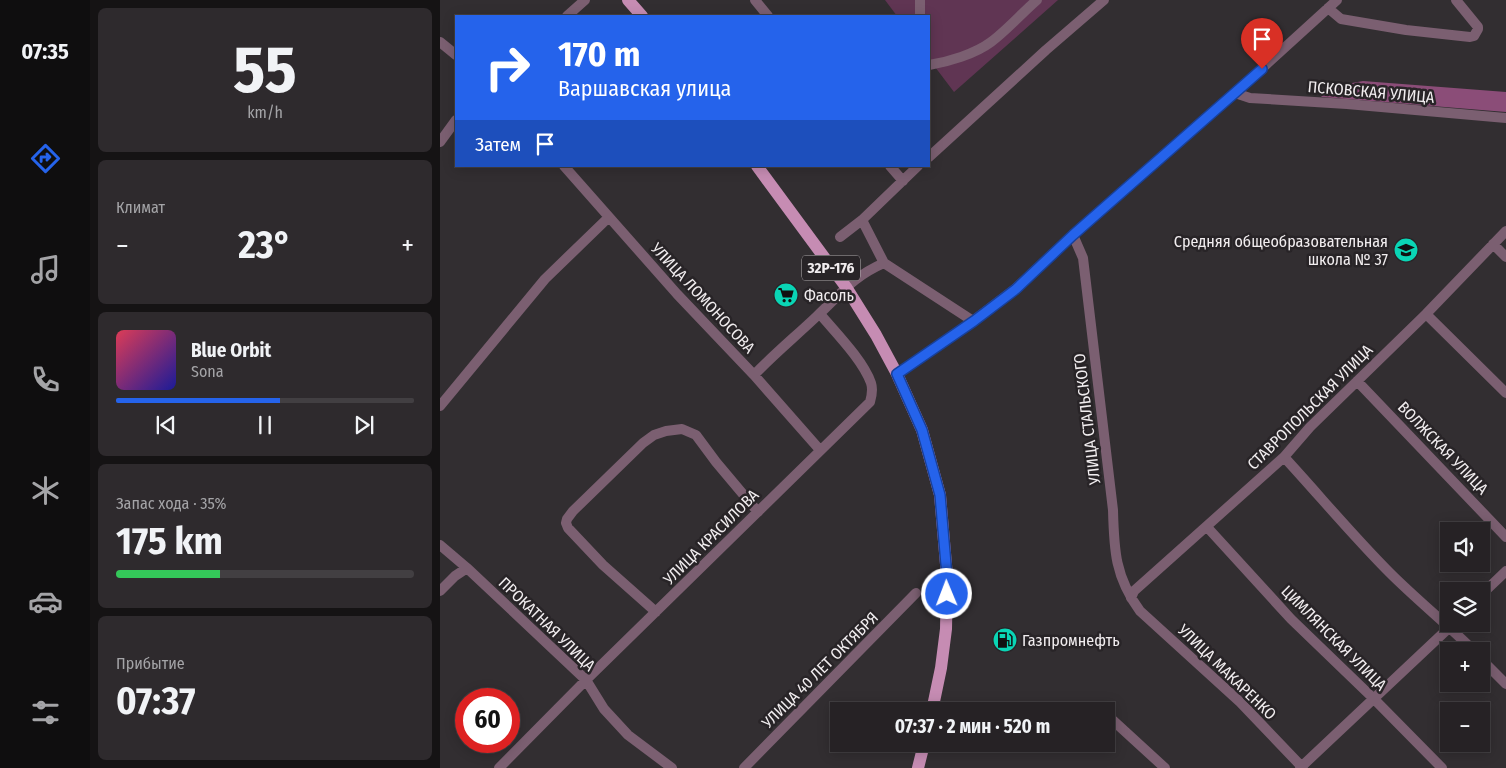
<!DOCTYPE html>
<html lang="ru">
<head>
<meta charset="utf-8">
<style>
	:root { --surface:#262225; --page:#2e2a2d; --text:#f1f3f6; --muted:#a4a4a7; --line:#423f42; --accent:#2563eb }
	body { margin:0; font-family:"Fira Sans Condensed",sans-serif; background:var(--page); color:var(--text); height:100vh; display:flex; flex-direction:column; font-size:19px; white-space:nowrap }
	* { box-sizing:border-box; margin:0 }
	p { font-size:16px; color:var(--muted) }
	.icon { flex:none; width:28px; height:28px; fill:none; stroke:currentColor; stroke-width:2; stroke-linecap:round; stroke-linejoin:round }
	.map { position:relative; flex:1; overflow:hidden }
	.side { display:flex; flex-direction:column; gap:8px; padding:8px; background:#151314; width:350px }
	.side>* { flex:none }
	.guide { position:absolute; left:15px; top:15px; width:475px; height:152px; border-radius:0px; box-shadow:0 2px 12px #0003,0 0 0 1px var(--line); background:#2563eb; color:#fff; overflow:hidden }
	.tools { position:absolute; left:1000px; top:522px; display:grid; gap:10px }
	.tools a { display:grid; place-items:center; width:50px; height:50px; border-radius:0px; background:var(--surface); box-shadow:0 2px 12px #0003,0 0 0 1px var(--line); font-size:25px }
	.speed { position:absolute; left:15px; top:688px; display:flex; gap:10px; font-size:25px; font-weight:700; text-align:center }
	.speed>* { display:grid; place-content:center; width:65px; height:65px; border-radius:50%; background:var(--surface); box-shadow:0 2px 12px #0003,0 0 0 1px var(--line); line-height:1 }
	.speed .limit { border:8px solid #d22; background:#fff; color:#111 }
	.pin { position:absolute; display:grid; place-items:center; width:42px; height:42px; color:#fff; margin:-51px -21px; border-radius:50% 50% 50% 0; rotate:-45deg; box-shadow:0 0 5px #0007 }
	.pin .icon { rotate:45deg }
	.me { position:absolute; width:55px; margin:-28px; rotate:359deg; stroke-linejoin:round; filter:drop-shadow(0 0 4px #0008) }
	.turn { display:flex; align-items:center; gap:18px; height:105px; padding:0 20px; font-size:22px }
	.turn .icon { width:65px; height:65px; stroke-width:2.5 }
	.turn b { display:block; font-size:35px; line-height:42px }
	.then { display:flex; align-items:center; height:48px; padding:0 20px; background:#0003; gap:10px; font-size:19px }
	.big { font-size:38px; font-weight:700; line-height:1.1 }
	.side .tile { flex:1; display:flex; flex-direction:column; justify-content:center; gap:8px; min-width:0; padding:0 18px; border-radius:8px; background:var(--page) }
	.side .dial { align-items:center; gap:0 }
	.dial b { font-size:65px; line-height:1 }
	.song { display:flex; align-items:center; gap:15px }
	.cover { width:60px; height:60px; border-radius:8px; background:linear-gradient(135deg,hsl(350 70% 55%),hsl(240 70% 35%)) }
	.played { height:5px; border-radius:2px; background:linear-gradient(90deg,var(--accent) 55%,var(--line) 55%) }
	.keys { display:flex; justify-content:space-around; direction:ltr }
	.heat { display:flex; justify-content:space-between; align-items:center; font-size:28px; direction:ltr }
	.charge { height:8px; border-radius:4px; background:linear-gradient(90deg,#34c759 35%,var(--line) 0) }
	.trip { position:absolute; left:390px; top:702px; width:285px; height:50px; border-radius:0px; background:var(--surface); box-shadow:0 2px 12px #0003,0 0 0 1px var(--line); font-weight:700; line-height:50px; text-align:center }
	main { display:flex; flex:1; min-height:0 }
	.dock { display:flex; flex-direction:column; width:90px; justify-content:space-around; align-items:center; background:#0f0e0f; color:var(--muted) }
	.dock .icon { width:35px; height:35px }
	.dock .selected { color:var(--accent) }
	.dock b { font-size:22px; color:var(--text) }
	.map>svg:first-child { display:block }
</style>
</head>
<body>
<main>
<nav class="dock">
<b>07:35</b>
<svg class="icon selected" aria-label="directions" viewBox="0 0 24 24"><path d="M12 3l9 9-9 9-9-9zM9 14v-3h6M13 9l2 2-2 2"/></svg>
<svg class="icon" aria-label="music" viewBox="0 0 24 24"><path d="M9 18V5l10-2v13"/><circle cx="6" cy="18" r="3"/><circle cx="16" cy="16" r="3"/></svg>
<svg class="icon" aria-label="phone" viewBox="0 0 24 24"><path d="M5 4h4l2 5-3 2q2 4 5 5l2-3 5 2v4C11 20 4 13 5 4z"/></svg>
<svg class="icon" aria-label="climate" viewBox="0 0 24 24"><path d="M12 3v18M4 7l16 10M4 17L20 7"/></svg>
<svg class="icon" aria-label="car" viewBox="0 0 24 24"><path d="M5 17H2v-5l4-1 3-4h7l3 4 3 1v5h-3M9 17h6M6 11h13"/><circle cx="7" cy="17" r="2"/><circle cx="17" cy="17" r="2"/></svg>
<svg class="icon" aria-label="filters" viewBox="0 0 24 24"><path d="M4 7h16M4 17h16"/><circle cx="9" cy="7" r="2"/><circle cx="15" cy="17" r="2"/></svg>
</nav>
<section class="side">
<div class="tile dial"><b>55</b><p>km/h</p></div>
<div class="tile"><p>Климат</p>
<div class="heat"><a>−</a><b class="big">23°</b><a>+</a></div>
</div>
<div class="tile">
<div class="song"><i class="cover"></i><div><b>Blue Orbit</b><p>Sona</p></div></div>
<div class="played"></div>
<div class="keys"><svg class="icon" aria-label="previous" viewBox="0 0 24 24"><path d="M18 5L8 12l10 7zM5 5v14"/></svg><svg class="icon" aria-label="pause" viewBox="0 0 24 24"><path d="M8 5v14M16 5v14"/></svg><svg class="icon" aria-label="next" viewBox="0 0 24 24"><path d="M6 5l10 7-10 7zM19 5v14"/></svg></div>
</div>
<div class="tile"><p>Запас хода · 35%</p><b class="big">175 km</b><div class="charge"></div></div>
<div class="tile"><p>Прибытие</p><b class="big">07:37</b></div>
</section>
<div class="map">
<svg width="1066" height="768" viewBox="0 0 1066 768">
	<rect width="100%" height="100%" fill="#322e31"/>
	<!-- green -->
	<path fill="#603553" d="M445,0H618L514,92L489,59V16H457Z"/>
	<!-- forest -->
	<path fill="#8b4d78" d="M923,81L1066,92V112L882,97L879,94L885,88Z"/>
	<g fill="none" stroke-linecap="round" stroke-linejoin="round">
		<!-- street -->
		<path stroke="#7b5f71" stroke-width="10" d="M315,0L328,16
			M480,0V16
			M888,8L901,19L966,30L1030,37L1034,36L1038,29V27L1016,0
			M127,16L145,0
			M0,42L16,55
			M489,65C508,62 535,54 551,42C566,31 582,13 597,0
			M795,93L810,98L907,104L1066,118
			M0,142L16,120
			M489,157L606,50L664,0
			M124,166L237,294L314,375L380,450
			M450,166L463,181
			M422,220L444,263L533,321
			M633,235L643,258L673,510C674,550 675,577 700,611L800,702L863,768
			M400,237L422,220L478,166
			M1053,244L1066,257
			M986,314L1066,393
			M457,374L533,321L575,289L633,235L795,93L897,0
			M314,375C334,354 356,336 377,316C401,294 412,277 444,263
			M917,381L1066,537
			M0,406L105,279L169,217
			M844,457C879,495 913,536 950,573C977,600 1007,624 1034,651
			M767,527L851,619L934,699L1002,768
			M0,545L27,568L146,680L164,709L188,735L232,768
			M0,591L15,576L27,568
			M1041,595L1066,571
			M691,598L694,591L844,457L870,427L986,314L1066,231
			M216,612L163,565L128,528L126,523L127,519L133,511L203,443L214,435L226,431L242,429L256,435L276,462L318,512
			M1041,659L1066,684
			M666,714L725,768
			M59,768L146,680L430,402C432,395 433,389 431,383C423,360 395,332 380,314
			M304,768L476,593
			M860,768L1013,624"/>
		<!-- primary -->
		<path stroke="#c68cb3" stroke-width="12" d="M188,0L202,16
			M317,166L406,287L436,335L457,374L482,430L500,495L507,576L506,629L501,668L492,711
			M478,768L484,744"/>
	</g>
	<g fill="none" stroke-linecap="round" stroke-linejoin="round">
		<defs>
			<path id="route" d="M507,594V576L500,495L482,430L457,374L534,321L576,289L633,235L822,69"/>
		</defs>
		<!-- route casing -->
		<use href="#route" stroke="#184099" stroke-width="12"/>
		<!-- route -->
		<use href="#route" stroke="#2563eb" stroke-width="9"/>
	</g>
	<!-- icons -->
	<defs>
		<symbol id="school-disc" viewBox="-11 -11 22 22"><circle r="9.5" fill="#0ad5b5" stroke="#282427"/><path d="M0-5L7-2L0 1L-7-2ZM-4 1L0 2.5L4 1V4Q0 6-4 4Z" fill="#111"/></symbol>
		<symbol id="supermarket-disc" viewBox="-11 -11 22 22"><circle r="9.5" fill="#0ad5b5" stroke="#282427"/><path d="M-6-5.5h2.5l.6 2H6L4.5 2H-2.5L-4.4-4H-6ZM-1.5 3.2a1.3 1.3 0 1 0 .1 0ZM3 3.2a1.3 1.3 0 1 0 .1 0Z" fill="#111"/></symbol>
		<symbol id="fuel-disc" viewBox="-11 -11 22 22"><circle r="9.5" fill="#0ad5b5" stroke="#282427"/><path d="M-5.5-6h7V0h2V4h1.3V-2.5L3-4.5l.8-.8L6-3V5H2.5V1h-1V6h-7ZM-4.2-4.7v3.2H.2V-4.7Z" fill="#111"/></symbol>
	</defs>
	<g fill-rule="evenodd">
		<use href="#school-disc" x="952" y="236" width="28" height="28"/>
		<use href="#supermarket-disc" x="332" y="281" width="28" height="28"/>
		<use href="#fuel-disc" x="551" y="626" width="28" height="28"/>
	</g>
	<g text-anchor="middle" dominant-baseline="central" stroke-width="5" stroke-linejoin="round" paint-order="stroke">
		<!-- shield labels -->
		<rect fill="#282427" stroke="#b5b1b3" stroke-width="1" x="362" y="255.5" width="58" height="25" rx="4"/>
		<g font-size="15" font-weight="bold" fill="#f1edef">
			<text x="391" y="268">32Р-176</text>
		</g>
		<!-- street labels -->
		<g font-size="16" fill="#f1edef" stroke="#282427">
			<text transform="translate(931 92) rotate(5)">ПСКОВСКАЯ УЛИЦА</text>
			<text transform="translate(263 298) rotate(47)">УЛИЦА ЛОМОНОСОВА</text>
			<text transform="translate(870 407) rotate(-45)">СТАВРОПОЛЬСКАЯ УЛИЦА</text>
			<text transform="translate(647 419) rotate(-97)">УЛИЦА СТАЛЬСКОГО</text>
			<text transform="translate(1003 448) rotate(46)">ВОЛЖСКАЯ УЛИЦА</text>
			<text transform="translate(271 537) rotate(-45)">УЛИЦА КРАСИЛОВА</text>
			<text transform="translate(107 624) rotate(44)">ПРОКАТНАЯ УЛИЦА</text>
			<text transform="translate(894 638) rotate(45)">ЦИМЛЯНСКАЯ УЛИЦА</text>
			<text transform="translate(380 670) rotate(-45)">УЛИЦА 40 ЛЕТ ОКТЯБРЯ</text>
			<text transform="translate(787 672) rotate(44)">УЛИЦА МАКАРЕНКО</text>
		</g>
		<!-- poi labels -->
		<g font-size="16" fill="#f1edef" stroke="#282427" text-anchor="start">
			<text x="948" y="241" text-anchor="end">Средняя общеобразовательная<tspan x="948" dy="18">школа № 37</tspan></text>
			<text x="364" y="295">Фасоль</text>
			<text x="582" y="640">Газпромнефть</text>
		</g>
	</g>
</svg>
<div class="tools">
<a><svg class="icon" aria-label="sound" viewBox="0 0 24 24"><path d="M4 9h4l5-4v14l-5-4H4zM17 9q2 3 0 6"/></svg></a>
<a><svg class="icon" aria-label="layers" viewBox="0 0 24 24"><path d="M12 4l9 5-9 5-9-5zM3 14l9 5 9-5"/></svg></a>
<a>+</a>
<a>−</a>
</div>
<div class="speed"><div class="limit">60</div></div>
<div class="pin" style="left:822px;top:69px;background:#d93025"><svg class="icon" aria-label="arrive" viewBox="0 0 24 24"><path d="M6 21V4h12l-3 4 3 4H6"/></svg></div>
<svg class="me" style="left:507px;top:594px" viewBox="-20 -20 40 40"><circle r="17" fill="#2563eb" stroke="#fff" stroke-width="3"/><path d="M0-11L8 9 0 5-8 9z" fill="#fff"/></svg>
<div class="trip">07:37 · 2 мин · 520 m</div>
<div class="guide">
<div class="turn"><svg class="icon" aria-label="right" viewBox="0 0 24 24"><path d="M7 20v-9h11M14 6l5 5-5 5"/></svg><div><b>170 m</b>Варшавская улица</div></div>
<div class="then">Затем<svg class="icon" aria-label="arrive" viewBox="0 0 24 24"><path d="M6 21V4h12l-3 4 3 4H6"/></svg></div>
</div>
</div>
</main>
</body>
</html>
